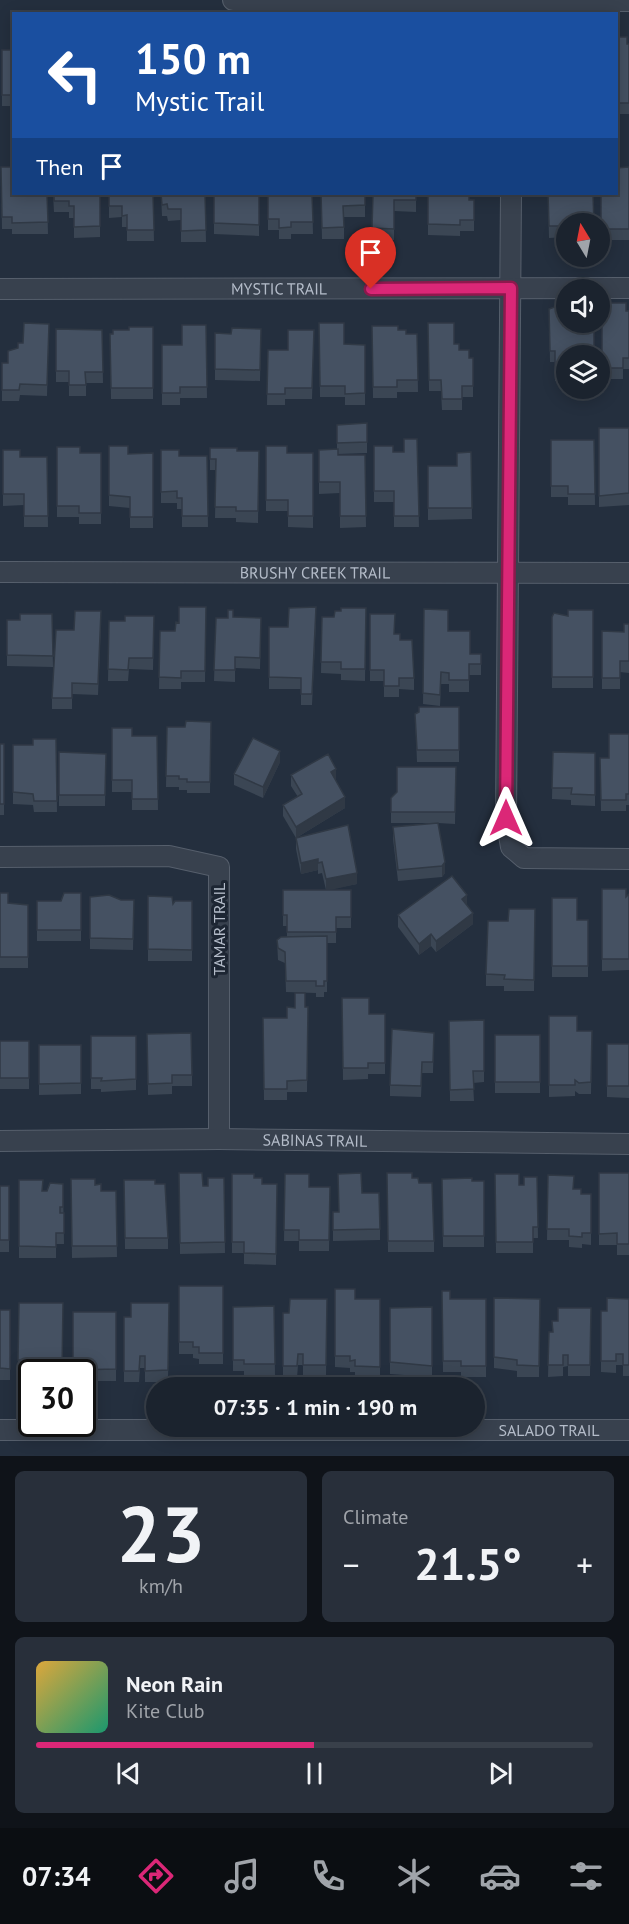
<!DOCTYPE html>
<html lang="en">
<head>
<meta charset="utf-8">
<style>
	:root { --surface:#1b232e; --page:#282f3a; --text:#f1f3f6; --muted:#a0a4aa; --line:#39404a; --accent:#db2777 }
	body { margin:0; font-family:"PT Sans",sans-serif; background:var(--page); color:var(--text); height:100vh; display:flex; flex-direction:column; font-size:22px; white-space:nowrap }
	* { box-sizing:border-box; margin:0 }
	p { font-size:20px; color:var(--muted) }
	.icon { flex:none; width:33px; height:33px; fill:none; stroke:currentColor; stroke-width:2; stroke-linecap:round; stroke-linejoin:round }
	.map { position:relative; height:1456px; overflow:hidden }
	.side { display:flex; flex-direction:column; gap:15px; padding:15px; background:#0f1319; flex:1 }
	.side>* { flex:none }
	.top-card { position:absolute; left:12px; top:12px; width:606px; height:183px; border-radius:0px; box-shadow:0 3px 15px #0003,0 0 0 2px var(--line); background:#1a4fa0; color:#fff; overflow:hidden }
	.needle { width:39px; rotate:350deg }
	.tools { position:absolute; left:556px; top:213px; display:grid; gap:12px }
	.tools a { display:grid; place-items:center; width:54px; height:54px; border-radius:50%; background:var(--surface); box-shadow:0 3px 15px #0003,0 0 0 2px var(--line); font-size:30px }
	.speed { position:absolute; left:18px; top:1359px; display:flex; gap:12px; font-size:30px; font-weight:700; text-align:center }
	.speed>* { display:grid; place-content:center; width:78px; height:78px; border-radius:50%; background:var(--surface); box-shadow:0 3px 15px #0003,0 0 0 2px var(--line); line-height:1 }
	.speed .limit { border:3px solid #111; border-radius:9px; background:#fff; color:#111 }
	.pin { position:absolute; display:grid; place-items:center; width:51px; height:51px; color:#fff; margin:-62px -26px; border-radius:50% 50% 50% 0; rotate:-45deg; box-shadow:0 0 6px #0007 }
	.pin .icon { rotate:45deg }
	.me { position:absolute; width:66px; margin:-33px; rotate:0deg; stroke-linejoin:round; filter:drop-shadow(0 0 4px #0008) }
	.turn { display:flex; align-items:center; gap:21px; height:126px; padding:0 24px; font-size:27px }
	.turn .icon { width:78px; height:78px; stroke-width:2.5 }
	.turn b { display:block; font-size:42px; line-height:51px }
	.then { display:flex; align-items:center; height:57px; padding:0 24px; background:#0003; gap:12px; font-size:22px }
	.big { font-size:45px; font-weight:700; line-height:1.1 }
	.side .widget { flex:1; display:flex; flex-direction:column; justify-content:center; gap:9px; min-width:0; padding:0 21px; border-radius:9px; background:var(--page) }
	.side .dial { align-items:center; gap:0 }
	.dial b { font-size:78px; line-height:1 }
	.song { display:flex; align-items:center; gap:18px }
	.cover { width:72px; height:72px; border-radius:9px; background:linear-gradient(135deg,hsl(40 70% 55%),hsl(160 70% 35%)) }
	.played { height:6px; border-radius:3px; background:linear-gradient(90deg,var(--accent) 50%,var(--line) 50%) }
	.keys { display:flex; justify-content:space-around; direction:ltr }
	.heat { display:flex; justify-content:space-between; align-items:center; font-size:33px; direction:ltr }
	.side .tiles { flex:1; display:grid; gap:15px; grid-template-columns:1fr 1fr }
	.widget:last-child { grid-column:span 2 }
	.trip { position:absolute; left:146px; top:1377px; width:339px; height:60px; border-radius:30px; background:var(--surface); box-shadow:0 3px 15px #0003,0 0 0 2px var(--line); font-weight:700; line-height:60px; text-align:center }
	.menu { display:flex; height:96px; justify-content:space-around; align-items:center; background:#0b0e12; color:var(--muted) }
	.menu .icon { width:42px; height:42px }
	.menu .selected { color:var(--accent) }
	.menu b { font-size:27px; color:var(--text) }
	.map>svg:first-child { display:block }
</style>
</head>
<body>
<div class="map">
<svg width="629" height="1456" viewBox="0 0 629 1456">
	<rect width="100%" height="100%" fill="#242f3e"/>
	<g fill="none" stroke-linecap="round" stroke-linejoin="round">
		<defs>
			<g id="street">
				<path d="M233,0L629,1"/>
				<path d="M511,194L506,818L511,847L524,858L629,859"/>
				<path id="s1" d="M0,289L629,288"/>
				<path id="s2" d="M0,572L629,573"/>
				<path d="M0,857L169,856L219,867V1139"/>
				<path id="s3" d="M0,1141L219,1139L629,1144"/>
				<path id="s4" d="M0,1430H629"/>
			</g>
		</defs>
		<!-- street casing -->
		<use href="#street" stroke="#565f6c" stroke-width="22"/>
		<!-- street -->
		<use href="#street" stroke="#38414e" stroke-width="20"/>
	</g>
	<!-- wall -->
	<path fill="#3b4654" d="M616,37L627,44H629V114H616Z
		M2,50H14V106H2Z
		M1,167L14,194H47L48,234H12V229H2Z
		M629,167V240H601V194Z
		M53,194H100V237L74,238V218H69V212H54Z
		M109,194H153L154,241H127V227H122V217L109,218Z
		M161,194H205L206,242H181V220L168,221L167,216H162Z
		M214,194H259V236L214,234Z
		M268,194H312L313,234H291V239H279V230H268Z
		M321,194H365V217H344V239H322Z
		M373,194H416V212L394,211V240H372Z
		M428,194L474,200V231H460V236L428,235Z
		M548,194L567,224V237L549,238Z
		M602,303L629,311V369H623V379H602Z
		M549,309L567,356V381H555V362H550Z
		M319,323L344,344L365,345V405H345V397H320Z
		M428,323L454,344L459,350L469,358H473V397H462V410H442L441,391H429Z
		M49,324L47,396L20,395L19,401H2V363H8L18,348Z
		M206,325L207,398H180V405H162V345H182Z
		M372,326L398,330L406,334H417L418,392H397V398H373Z
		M153,327V399H111L110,334L129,330Z
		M56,329L102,330L103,383H86V396H69V382H56Z
		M261,329L260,381L215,380V333L231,334Z
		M314,330L312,399H285V405H267L268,350H288Z
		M367,423V453L338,454V455H365L366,527L340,528V493L319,494V450L337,449V425Z
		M599,428H629V505L599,507Z
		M417,439L419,527H394V502H374V446L393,452H404Z
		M551,440H594L595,505H568V497H551Z
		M109,446L128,454L153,453V528H130V508L109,506Z
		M266,446L287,453H313V528L288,527V511H266Z
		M57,447L80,453H101V524H79V517H57Z
		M210,448L237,451H259L258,523L236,522V518H215L216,470H210Z
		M3,450L20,457H47L48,527H24V505L3,506Z
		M161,450L179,456H207L208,527H182V509H177V503H161Z
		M471,452L472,519L428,520V466H457Z
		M206,607L205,682H181V689H159L160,631H175L179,623Z
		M366,608L365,681L341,680V674L321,673L322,617H334L341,611Z
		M424,609L448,631L470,654L481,664V675H469V692H449V684H441L440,706L423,704Z
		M593,610V688H552V617L568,616Z
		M52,614L53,667L7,666V620H20Z
		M370,614L395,634L400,640L414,678V690L399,689V697H384V681H370Z
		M154,616L153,670L129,669L128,681H108L109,621H125Z
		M233,617L261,629L260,669L235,668V682L214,681L216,618H228Z
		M316,619L312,705H301V689H269V627H288Z
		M101,622L98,695L72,694V709H52V698L74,630Z
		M629,624V673L620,672V689H602V631L624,632Z
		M459,707V762H417L415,714Z
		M211,722L210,793H187V790H179V787H166L167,727H185Z
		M112,728L132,736H157L158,810H132V792H112Z
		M629,734V805H626V811H601L600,758H609Z
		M56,739L57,812H34L33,805L13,804V745H33Z
		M0,744H4V815H0Z
		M59,752L106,754L105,806H59Z
		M553,752L595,753V806L571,805V800L552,799Z
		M280,762L263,798L234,785V774Z
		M456,767L455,824L438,823L445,873L442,877L398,881L393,839V827L432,823H391V798Z
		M291,775L336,780L345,808L296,838L357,884L326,890H351V928H336V943H327V992H324V997H316V993L286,992L285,963L278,960L277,940L287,937V926H283V890H326L322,873L318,874V870L301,874L296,849V838L283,816V805L298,797L291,786Z
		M602,889L626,897L629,894V970L602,971Z
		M0,893L8,903L28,905V968H0Z
		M81,893V941H37V901H61Z
		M148,896L173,904L192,901V961H148Z
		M90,897L121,900H134L133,950L90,949Z
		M552,898L577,920H588V977H552Z
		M467,905L473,924L436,952L431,946L419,955L398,927V915Z
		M535,909L534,991H504V986H486V974L508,921Z
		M342,998L369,1014H385V1074H368V1079L343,1080Z
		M308,1007L307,1092H287V1100H264L263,1018H287Z
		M549,1016L577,1031H592L591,1094H579L575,1091V1096L549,1097Z
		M484,1020V1082L473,1083L474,1101H450L449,1021Z
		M434,1033L433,1073H422L421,1097L390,1096V1085Z
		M147,1034L192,1075V1086H172V1094L148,1095Z
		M495,1035H540V1093H495Z
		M91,1036H136V1090L101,1092V1089H91Z
		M0,1041H29V1089H0Z
		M607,1044H629V1098L607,1097Z
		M39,1045H81V1094L39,1095Z
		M179,1173L203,1186H208L224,1178L225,1253L180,1254Z
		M387,1173L412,1178L419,1183L434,1241V1252H388Z
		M599,1173H629V1255H617V1245H599Z
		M232,1174L254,1178L262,1184H277L276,1265L244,1264V1253H232Z
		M285,1174L309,1187H330L329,1251H299V1241H284Z
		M495,1174L519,1185H524L537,1177L538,1238H533V1253H496Z
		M548,1175L581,1194H591V1245L582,1244V1248L569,1247V1240H547Z
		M71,1179L95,1185L101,1191H116L117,1257L72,1258Z
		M442,1179L472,1181H484V1247H443Z
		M19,1180L42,1191H47L63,1184L64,1244H56V1258H19Z
		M124,1180L155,1184L168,1238V1249H125Z
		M0,1186H9V1252H0Z
		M362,1193L380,1229V1240L333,1241V1212H338Z
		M179,1286H223V1364H199V1359L193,1358V1354H179Z
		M335,1289L355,1299H380V1378H355V1372H350V1368L335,1367Z
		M442,1291L450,1299H486V1377H461V1372H443Z
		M494,1298L540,1299L539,1377H517V1371L494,1368Z
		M327,1299L326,1376H303V1365H298L297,1378L283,1377V1313H289Z
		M629,1299V1376H623V1365H616V1373L601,1372V1311H607Z
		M19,1303H63V1372L18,1371Z
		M169,1303L168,1382H145V1368H140L139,1382H124V1317H131Z
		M274,1306L275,1375L244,1376V1371H233V1307Z
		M432,1307V1377L390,1374V1308Z
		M591,1308L590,1376H568V1366L563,1367V1376L548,1377L549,1332H552L558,1321Z
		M0,1310H10V1380H0Z
		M73,1312H116V1381H82V1372H73Z"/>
	<!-- shaded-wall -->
	<path fill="#303945" d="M280,751V762L263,798V787Z
		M336,769V780L331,783V772Z
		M345,797V808L296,838V827Z
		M318,859V870L301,874V863Z
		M445,862V873L442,877V866Z
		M357,873V884L326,891V879Z
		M467,895V907L462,899Z
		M473,913V924L436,952V941Z
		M431,934V946L419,955V944Z"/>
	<!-- building -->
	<path fill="#455162" stroke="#303945" stroke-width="1.5" d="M616,37H627V44H629V103H616Z
		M2,50H14V95H2Z
		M1,167H14V194H47L48,222L12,223V217H2Z
		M629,167V229H601V194H616V168Z
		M54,194H100V226L74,227V206H69V201H54Z
		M109,194H153L154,230H127V215L122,216V206H109Z
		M161,194H205L206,230L181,231V209H168L167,204L162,205Z
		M214,194H259V225L214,223Z
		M268,194H312L313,222H291V227L279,228V219H268Z
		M321,194H365V205L343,206L344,227L322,228Z
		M373,194H416V200H394V229L372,228Z
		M428,194H469V200H474V220H460V225L428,224Z
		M548,194H593L594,224H567V226H549Z
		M602,303H626V311H629V358H623V368H602Z
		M563,304L566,312H567V322H594V356H567V370H555V351H550L549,309Z
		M24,323L49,324L47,385L20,384L19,390H2V363H8V351L18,348V343H23Z
		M319,323H344V344L365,345V393L345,394V386H320Z
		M428,323H454V344H459V350H469V358H473V386H462V399H442L441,380H429Z
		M182,325H206L207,387H180V393H162V345H182Z
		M372,326H398V330H406V334H417L418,380H397V387H373Z
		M129,327H153V388H111L110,334H113V330H129Z
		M232,328L261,329L260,370L215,369V333L231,334Z
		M56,329L102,330L103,372H85L86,385H69V371H56Z
		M288,330H314L312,388H285V394H267L268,350H288Z
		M367,423V442L337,443V425Z
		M599,428H629V493L599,496Z
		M404,439H417L419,516H394V491H374V446H393V452H404Z
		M551,440H594L595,494H568V486H551Z
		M109,446H128V454L153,453V517H130V497L109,495Z
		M266,446H287V453H313V516H288V500H266Z
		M57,447H80V453H101V513H79V506H57Z
		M210,448H237V451H259L258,511H236V507H215L216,459H210Z
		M338,449V455H365L366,516H340V482H319V450Z
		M3,450H20V457H47L48,516H24V494H3Z
		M161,450H179V456H207L208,516H182V498H177V491L161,492Z
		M471,452L472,508H428V466H457V453Z
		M179,607H206L205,671H181V678L159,677L160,631H175L176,622L179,623Z
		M316,607L312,694H301V678L269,677V627H288L289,608Z
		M341,608H366L365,669H341V662H321L322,617H334L335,611H341Z
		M424,609L448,610V631H470V654H481V664H469V680H449V673L441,672L440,695L423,693Z
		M228,610H233V617L261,618L260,658L235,657V670H214L216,618H228Z
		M568,610H593V677H552V617L554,613L568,616Z
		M75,611H101L98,684L72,683V698H52L56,630H74Z
		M20,614H52L53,656L7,655V620H20Z
		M370,614H395L394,634H400V640H412L414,678H399V686H384V670H370Z
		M125,616H154L153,658H129L128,670L108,669L109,621H125Z
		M624,624H629V661H620V678H602V631L624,632Z
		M419,707H459V750H417L415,714L419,712Z
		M186,721L211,722L210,782H187V779H179V776H166L167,727H185Z
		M112,728H132V736H157L158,799H132V780H112Z
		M609,734H629V794H626V800H601L600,758H609Z
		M253,738L280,751L263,787L234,774Z
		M33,739H56L57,801H34L33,794L13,792V745H33Z
		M0,744H4V804H0Z
		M59,752L106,754L105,795H59Z
		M553,752L595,753V795L571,794L572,788H552Z
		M328,754L336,769L331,772L345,797L296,827L283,805L302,794L291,775Z
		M397,767H456L455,812H391V798L397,792Z
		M438,823L445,862L442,866L398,870L393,827Z
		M348,825L357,873L326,879L322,862L318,863V859L301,863L296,838Z
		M452,876L467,895L462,899L473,913L436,941L431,934L419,944L398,915Z
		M602,889H626V897L629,894V959H602Z
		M283,890H351V917H336V932H287V915H283Z
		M0,893H8V903L28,905V957H0Z
		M64,893H81V930H37V901H61Z
		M109,895L121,900H134L133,939L90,938V897Z
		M148,896L172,897L173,904L175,901H192V950L148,949Z
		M552,898H577V920H588V966H552Z
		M509,909H535L534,980L504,979L505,975L486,974L488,921H508Z
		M327,936V981H324V986H316V981H286L285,952L278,948L277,940L281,937Z
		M295,993H305V1007H308L307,1080L287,1081V1089H264L263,1018H287V1007L295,1008Z
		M342,998H369V1014H385V1063H368V1068H343Z
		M549,1016H577V1031H592L591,1082L579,1083L575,1080V1085H549Z
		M484,1020V1071H473L474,1089L450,1090L449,1021Z
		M392,1029L434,1033L433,1062H422L421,1086L390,1085Z
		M191,1033L192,1075H172V1083L148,1084L147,1034Z
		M495,1035H540V1082H495Z
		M91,1036H136V1079L101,1081L102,1078H91Z
		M0,1041H29V1078H0Z
		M607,1044H629V1086H607Z
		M39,1045H81V1083L39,1084Z
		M179,1173H202L203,1186H208V1178H224L225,1242L180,1243Z
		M361,1173L362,1193H379L380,1229L333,1230V1212H339L338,1174Z
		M387,1173H412V1178H418L419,1183H432L434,1241H388Z
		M599,1173H629V1244H617V1233L599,1234Z
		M232,1174H254V1178H262V1184H277L276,1254L244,1253V1242H232Z
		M285,1174H309V1187H330L329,1240H299V1230H284Z
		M495,1174H519V1185H524V1177H537L538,1227H533V1242H496Z
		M548,1175L574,1176L573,1189H581V1194H591V1233H582V1237L569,1236V1229H547Z
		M472,1178V1181H484V1236H443L442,1179Z
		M71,1179H95V1185L101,1184V1191H116L117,1246H72Z
		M19,1180H43L42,1191H47L50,1183L63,1184V1207H60V1213H64V1233H56V1247L19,1246Z
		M124,1180H155V1184H165L168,1238H125Z
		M0,1186H9V1240H0Z
		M179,1286H223V1353H199V1347H193V1342H179Z
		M335,1289H355V1299H380V1367L355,1366V1360L350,1361V1356H335Z
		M442,1291H450V1299H486V1366H461V1361H443Z
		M494,1298L540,1299L539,1366L517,1365V1360L494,1357Z
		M607,1298L629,1299V1365H623V1354H616V1361H601V1311H607Z
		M290,1299H327L326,1365H303V1354H298L297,1366H283V1313H289Z
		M19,1303H63L62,1371H41V1364H35V1360H18Z
		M131,1303H169L168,1370L145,1371V1356H140L139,1371H124V1317H131Z
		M274,1306L275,1364H244V1360H233V1307Z
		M432,1307V1366L390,1362V1308Z
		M558,1308H591L590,1365H568V1355H563V1365H548L549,1332H553L552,1321H558Z
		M0,1310H10V1369L0,1368Z
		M73,1312H116V1369L73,1370Z"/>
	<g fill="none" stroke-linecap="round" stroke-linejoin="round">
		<defs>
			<path id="route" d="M371,289L511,288L506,818"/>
		</defs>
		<!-- route casing -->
		<use href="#route" stroke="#8e194d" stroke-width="15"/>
		<!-- route -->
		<use href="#route" stroke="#db2777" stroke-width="10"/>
	</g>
	<g text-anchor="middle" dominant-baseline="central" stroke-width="6" stroke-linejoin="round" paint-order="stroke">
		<!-- street labels -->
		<g font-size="16" fill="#b4bcc9" stroke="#1d2633">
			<text stroke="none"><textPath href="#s1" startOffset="279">MYSTIC TRAIL</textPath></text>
			<text stroke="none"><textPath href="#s2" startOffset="315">BRUSHY CREEK TRAIL</textPath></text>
			<text transform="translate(219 929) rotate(-90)">TAMAR TRAIL</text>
			<text stroke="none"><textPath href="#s3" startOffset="315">SABINAS TRAIL</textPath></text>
			<text stroke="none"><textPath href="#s4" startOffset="549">SALADO TRAIL</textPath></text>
		</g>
	</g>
</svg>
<div class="tools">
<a><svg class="needle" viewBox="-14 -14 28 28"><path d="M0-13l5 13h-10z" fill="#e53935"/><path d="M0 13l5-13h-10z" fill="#a0a4aa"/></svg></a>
<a><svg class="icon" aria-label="sound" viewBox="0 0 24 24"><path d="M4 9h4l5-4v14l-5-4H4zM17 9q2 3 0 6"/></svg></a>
<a><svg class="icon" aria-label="layers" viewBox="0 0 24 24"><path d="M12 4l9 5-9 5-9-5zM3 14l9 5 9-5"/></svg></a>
</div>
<div class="speed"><div class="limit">30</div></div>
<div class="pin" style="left:371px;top:289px;background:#d93025"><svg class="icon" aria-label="arrive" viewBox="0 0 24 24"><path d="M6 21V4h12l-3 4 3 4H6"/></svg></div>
<svg class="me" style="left:506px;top:818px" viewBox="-20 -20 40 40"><path d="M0-17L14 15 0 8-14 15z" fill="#db2777" stroke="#fff" stroke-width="4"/></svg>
<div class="trip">07:35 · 1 min · 190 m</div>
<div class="top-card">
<div class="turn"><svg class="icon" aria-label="left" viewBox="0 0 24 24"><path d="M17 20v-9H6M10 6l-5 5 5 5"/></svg><div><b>150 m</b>Mystic Trail</div></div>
<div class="then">Then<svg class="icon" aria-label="arrive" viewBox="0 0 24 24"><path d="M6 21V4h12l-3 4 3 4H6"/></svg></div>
</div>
</div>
<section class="side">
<div class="tiles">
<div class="widget dial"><b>23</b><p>km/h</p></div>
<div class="widget"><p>Climate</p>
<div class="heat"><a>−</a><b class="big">21.5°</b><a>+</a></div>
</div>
<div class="widget">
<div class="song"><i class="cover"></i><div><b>Neon Rain</b><p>Kite Club</p></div></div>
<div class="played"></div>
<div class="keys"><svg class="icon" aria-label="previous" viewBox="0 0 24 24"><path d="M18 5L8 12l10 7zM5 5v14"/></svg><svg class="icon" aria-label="pause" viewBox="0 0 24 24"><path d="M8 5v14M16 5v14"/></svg><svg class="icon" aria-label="next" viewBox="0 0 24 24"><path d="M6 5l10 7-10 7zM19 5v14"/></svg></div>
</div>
</div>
</section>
<nav class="menu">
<b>07:34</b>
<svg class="icon selected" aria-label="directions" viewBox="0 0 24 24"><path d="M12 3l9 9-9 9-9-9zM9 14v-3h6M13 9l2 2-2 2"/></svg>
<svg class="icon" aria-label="music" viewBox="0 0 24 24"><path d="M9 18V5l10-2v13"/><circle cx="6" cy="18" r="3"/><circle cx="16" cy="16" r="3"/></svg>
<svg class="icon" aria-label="phone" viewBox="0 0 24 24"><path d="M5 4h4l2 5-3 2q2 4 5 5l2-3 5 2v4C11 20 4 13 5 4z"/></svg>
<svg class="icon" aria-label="climate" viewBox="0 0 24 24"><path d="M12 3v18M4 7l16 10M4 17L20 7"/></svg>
<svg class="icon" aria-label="car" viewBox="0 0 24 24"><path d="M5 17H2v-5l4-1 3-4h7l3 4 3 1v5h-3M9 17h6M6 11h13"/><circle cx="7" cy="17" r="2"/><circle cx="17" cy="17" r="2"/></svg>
<svg class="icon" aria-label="filters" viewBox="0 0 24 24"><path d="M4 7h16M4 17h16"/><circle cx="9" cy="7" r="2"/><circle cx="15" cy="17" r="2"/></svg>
</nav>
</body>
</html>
